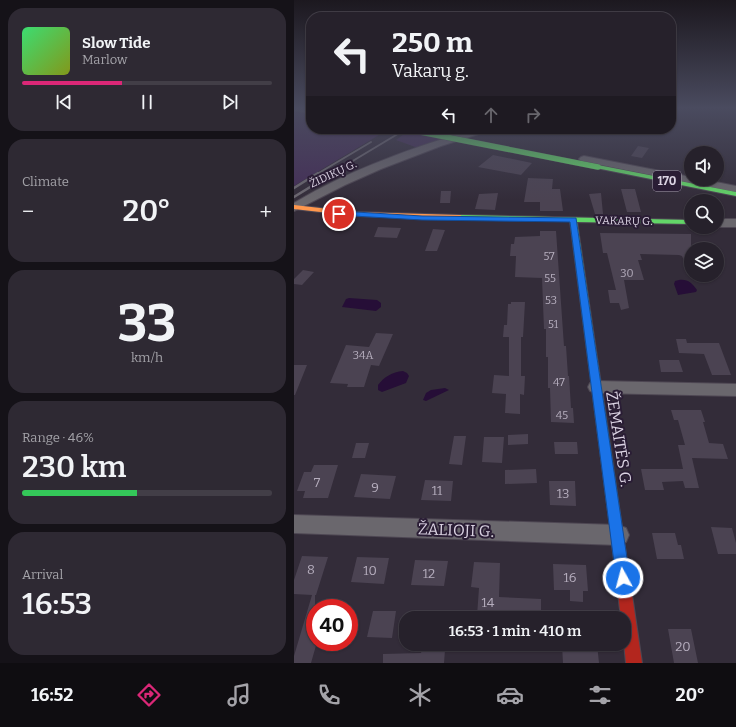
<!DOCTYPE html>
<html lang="en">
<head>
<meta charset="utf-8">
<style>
	:root { --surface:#26212b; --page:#2e2933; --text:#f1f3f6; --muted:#a4a3a9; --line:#423e47; --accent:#db2777 }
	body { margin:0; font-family:Bitter,serif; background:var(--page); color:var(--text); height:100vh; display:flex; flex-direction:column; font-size:15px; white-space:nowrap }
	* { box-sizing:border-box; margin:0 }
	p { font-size:13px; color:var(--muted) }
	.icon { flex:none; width:22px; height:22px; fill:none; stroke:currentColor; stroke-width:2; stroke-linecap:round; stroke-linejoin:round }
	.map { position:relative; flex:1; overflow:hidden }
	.panel { display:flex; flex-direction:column; gap:8px; padding:8px; background:#151218; width:294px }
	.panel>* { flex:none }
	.banner { position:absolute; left:12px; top:12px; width:370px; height:122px; border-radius:16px; box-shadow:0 1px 3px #0004,0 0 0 1px var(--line); background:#26212b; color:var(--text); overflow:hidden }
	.buttons { position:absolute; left:390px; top:146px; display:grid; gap:8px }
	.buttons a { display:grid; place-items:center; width:40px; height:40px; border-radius:50%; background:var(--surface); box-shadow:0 1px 3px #0004,0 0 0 1px var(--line); font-size:20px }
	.speed { position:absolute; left:12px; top:599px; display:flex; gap:8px; font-size:20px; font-weight:700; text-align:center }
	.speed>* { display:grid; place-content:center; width:52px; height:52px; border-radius:50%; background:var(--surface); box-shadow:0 1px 3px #0004,0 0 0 1px var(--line); line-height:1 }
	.speed .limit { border:6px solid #d22; background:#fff; color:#111 }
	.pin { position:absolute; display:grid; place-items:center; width:34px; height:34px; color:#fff; margin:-17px; border:2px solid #fff; border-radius:50%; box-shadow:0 1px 4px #0007 }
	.me { position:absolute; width:44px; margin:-22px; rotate:353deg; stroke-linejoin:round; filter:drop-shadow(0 0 3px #0008) }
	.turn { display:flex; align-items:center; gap:14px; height:84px; padding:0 20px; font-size:18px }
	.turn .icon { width:52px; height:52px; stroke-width:2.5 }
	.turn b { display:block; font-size:28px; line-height:34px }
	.lanes { display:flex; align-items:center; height:38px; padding:0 20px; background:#0003; justify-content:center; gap:20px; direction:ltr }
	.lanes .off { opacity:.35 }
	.big { font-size:30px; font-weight:600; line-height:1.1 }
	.panel .tile { flex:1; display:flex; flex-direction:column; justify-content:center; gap:6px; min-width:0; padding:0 14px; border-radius:16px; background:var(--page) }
	.panel .dial { align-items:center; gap:0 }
	.dial b { font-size:52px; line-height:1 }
	.song { display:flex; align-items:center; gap:12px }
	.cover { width:48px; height:48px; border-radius:6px; background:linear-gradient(135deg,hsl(140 70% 55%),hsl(70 70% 35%)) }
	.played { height:4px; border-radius:2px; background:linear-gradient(90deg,var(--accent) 40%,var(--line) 40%) }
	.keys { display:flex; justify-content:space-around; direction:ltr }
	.heat { display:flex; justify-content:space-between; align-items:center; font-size:22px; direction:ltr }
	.charge { height:6px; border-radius:3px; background:linear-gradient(90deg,#34c759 46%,var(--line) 0) }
	.trip { position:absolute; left:105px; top:611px; width:232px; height:40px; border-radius:16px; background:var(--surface); box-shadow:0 1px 3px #0004,0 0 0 1px var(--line); font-weight:600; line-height:40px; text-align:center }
	.tabs { display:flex; height:64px; justify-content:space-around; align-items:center; background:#0f0d11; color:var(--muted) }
	.tabs .icon { width:28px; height:28px }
	.tabs .current { color:var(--accent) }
	.tabs b { font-size:18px; color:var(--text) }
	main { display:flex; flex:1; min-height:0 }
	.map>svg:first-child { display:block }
</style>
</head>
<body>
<main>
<section class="panel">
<div class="tile">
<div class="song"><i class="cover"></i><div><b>Slow Tide</b><p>Marlow</p></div></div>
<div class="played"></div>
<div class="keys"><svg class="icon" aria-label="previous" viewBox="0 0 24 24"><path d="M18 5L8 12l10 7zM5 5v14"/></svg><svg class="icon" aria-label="pause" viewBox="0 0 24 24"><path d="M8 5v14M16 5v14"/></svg><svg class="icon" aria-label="next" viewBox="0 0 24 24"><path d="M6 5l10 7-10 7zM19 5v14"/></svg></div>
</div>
<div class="tile"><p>Climate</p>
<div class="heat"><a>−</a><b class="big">20°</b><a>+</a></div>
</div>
<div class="tile dial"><b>33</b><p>km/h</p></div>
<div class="tile"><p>Range · 46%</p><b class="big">230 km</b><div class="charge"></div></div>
<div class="tile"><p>Arrival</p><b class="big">16:53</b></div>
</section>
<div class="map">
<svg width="442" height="663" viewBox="0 0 442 663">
	<rect width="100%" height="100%" fill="#332c39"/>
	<!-- green -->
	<path fill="#442e57" d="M0,109L17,114V129H95L0,186Z
		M113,132L148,139L124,148L102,140Z"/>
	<!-- water -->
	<path fill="#260e37" d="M385,280C394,279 398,283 403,290L402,292L384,295L380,284L381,281Z
		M55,298L83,300L87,303V307L82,311L48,307L52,299Z
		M109,371L113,373L115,376L112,383L88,392L84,390V385C90,377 98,372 109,371Z
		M151,388L155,390L132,401L129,400L132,393L137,390Z"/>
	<!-- building -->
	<path fill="#4b4352" d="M344,146L355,148L348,158L337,156Z
		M199,155L238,163L227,175L184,167Z
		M234,178L259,179L258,189H266L269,211H246V202H230Z
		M327,189H341L347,212H333Z
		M147,191H157L156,203H146Z
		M204,193L201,210L181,209L185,194Z
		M307,193L309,214H301L295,194Z
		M84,227L107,228L103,238L80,237Z
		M139,229L151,230L143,251H131Z
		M246,231H262L270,346H272L274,376H275L277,408H279L280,423L257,422L256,388H254V357H252V329H250L248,278L221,277L222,256H216L217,244H220L221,237L246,236Z
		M306,233L397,234V276L388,256L385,255L346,254L348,260H344L350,280H330L335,308L327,310L325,303H316L314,290H322L313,253H309Z
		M9,270L20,272L8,285L0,284V279Z
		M217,302H231L229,337H227V376H231L230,395L226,394V414L211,413L212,394L198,393L200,375L215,376V337H209L210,325H213L214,304H217Z
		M82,333L99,334L85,366L77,365L70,387H53L54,384L36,383L52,345L75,347Z
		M382,339H392L393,343H425L437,375H418L410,354L385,353Z
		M365,360H385L389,372H367Z
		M0,365H13L1,395H0Z
		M377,410H407L411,422H409L415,443L429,444L434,459L398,458L405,488H391L389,481L368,482L370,490H351L347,469H389L384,445H391L384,420H380Z
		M234,434V444L214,445V435Z
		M160,436H172L168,465L155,464Z
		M190,437H210L208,463L188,462Z
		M260,442H283L284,454H261Z
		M62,443H75L71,458H58Z
		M20,465H44L34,498H9L11,491H3L10,472H17Z
		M242,469L243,483L211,484V470Z
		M67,474L102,476L96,499L60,497Z
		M131,480L159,481L157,501L127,500Z
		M255,481H281L282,506L256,505Z
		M417,527L438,528L442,543V554H424Z
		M358,533H381L384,545H387L390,559H363Z
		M8,556L34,557L22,595H21V642H23L17,663H0V656L18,595L0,594V580Z
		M63,557L95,558L90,584L57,582Z
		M121,560L154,561L150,586L117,585Z
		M180,562L206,563L205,597L247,599V618L183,616L185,588L177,587Z
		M259,564L292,565L294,591H289V602L276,601V590H260Z
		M79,611H102L98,638L73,637Z
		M374,629H397L404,663H380Z
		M285,644H303L305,663H269L268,645Z
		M128,650H151L150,663H89V654L127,653Z"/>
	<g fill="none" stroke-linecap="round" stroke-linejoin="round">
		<defs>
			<path id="street" d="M0,107H8L17,109V114L0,110Z
				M181,129H195L194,131L147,146L87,169L51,185L0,211V203C55,170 120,147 181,129Z
				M290,156L397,177V179H407L442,186V192L287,161L285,159L287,157Z
				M423,219H442V227H423Z
				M302,381L442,384V396L302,393L296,391L294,387L296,383Z
				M0,515L324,525L332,528L335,535L332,542L324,545L0,533Z"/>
			<path id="fast" d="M304,165L442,192V196L302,168V166Z
				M166,215L397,220V224L283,222L327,520L325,524L321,526L317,524L315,520L276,221L164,218V216Z"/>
			<path id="slow" d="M0,205L61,212L166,215L169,217L166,219L61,216L0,209Z"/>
			<path id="jam" d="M321,514L325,516L327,520L348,663H332L330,643V618H327L315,520L317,516Z"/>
		</defs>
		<!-- street casing -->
		<use href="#street" stroke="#4e4753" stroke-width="2"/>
		<!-- fast casing -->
		<use href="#fast" stroke="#4e4753" stroke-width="2"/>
		<!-- slow casing -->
		<use href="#slow" stroke="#4e4753" stroke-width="2"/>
		<!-- jam casing -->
		<use href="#jam" stroke="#4e4753" stroke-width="2"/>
		<!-- street -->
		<use href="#street" fill="#6a676d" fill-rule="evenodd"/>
		<!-- fast -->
		<use href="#fast" fill="#63d668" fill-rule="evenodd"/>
		<!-- slow -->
		<use href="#slow" fill="#ff974d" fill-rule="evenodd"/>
		<!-- jam -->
		<use href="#jam" fill="#b3261e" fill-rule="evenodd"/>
		<!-- rail-far1 -->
		<path stroke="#6c6870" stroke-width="2" d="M23,174L77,142
			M37,174L112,129"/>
		<!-- rail -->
		<path stroke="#6c6870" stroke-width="2.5" d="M0,188L24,173
			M0,197L39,173"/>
		<defs>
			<path id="fast-bridge" d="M111,129L304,167"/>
		</defs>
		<!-- fast-bridge casing -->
		<use href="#fast-bridge" stroke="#4e4753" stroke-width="6" stroke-linecap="butt"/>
		<!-- fast-bridge -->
		<use href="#fast-bridge" stroke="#63d668" stroke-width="5.5"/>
	</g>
	<!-- sky -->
	<linearGradient id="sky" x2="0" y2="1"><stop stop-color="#1c181f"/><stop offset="0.54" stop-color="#4a4b5f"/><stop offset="1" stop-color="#4a4b5f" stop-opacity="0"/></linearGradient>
	<rect width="442" height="200" fill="url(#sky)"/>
	<!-- route -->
	<path fill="#1a73e8" stroke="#114b97" d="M45,211L128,216L282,218L336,578L334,582L329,584L324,582L322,578L276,222L128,220L42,215L41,214Z"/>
	<g text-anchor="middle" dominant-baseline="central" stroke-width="4" stroke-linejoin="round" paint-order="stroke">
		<!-- far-street labels -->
		<g font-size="11" fill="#dad2e2" stroke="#2a1d35">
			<text transform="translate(39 174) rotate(-25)">ŽIDIKŲ G.</text>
			<text transform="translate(330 221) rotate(1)">VAKARŲ G.</text>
		</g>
		<!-- number labels -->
		<g font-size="11" fill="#b6aebe">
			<text x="255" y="256">57</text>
			<text x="333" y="273">30</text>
			<text x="256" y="278">55</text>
			<text x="257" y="300">53</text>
			<text x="259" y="324">51</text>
			<text x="69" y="355">34A</text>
			<text x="265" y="382">47</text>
			<text x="268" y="415">45</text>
		</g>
		<!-- shield labels -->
		<rect fill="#2a1d35" stroke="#a59cae" stroke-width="1" x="359" y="171" width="28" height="20" rx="3"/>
		<g font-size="12" font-weight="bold" fill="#dad2e2">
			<text x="373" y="181">170</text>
		</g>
		<!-- near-number labels -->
		<g font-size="13" fill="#b6aebe">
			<text x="23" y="482">7</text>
			<text x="81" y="487">9</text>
			<text x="143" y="490">11</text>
			<text x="269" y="493">13</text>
			<text x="17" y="569">8</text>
			<text x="76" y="570">10</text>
			<text x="135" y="573">12</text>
			<text x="276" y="577">16</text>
			<text x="194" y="602">14</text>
			<text x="389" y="646">20</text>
		</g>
		<!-- near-street labels -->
		<g font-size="16" fill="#dad2e2" stroke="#2a1d35">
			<text transform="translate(325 439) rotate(81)">ŽEMAITĖS G.</text>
			<text transform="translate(162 530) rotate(2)">ŽALIOJI G.</text>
		</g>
	</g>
</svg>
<div class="buttons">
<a><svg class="icon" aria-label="sound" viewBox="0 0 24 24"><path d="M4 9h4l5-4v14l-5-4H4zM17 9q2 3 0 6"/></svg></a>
<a><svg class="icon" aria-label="search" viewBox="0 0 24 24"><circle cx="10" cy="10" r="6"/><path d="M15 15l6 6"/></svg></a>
<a><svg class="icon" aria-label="layers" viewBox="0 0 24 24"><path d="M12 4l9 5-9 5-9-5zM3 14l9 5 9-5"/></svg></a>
</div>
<div class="speed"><div class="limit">40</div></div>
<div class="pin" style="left:45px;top:214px;background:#d93025"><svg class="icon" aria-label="arrive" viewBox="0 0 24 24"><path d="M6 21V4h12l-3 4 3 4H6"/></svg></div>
<svg class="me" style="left:329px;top:578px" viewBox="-20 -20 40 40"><circle r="17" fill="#1a73e8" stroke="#fff" stroke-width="3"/><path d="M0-11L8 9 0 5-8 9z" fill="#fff"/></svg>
<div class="trip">16:53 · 1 min · 410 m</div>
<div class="banner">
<div class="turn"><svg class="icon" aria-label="left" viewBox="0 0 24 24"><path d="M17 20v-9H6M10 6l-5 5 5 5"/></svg><div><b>250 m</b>Vakarų g.</div></div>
<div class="lanes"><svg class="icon" aria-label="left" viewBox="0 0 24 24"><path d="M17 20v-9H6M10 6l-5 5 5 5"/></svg><svg class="icon off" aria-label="ahead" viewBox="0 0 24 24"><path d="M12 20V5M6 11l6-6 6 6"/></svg><svg class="icon off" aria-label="right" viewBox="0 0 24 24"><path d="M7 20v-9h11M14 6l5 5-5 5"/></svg></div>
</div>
</div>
</main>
<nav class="tabs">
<b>16:52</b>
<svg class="icon current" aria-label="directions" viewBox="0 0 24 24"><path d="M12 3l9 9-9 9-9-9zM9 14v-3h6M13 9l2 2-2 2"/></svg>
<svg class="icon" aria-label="music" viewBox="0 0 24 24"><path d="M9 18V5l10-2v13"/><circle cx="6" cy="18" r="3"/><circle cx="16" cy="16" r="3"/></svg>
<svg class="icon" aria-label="phone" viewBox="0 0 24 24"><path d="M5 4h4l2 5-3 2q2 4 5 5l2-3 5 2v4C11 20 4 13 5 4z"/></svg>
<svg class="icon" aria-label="climate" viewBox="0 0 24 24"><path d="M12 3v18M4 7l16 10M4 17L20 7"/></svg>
<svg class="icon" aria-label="car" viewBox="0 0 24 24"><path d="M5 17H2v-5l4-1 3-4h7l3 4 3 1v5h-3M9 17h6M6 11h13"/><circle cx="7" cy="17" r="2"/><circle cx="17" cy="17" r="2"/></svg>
<svg class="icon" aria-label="filters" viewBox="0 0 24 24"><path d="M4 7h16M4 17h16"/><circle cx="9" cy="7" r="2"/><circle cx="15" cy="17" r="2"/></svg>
<b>20°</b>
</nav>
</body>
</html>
